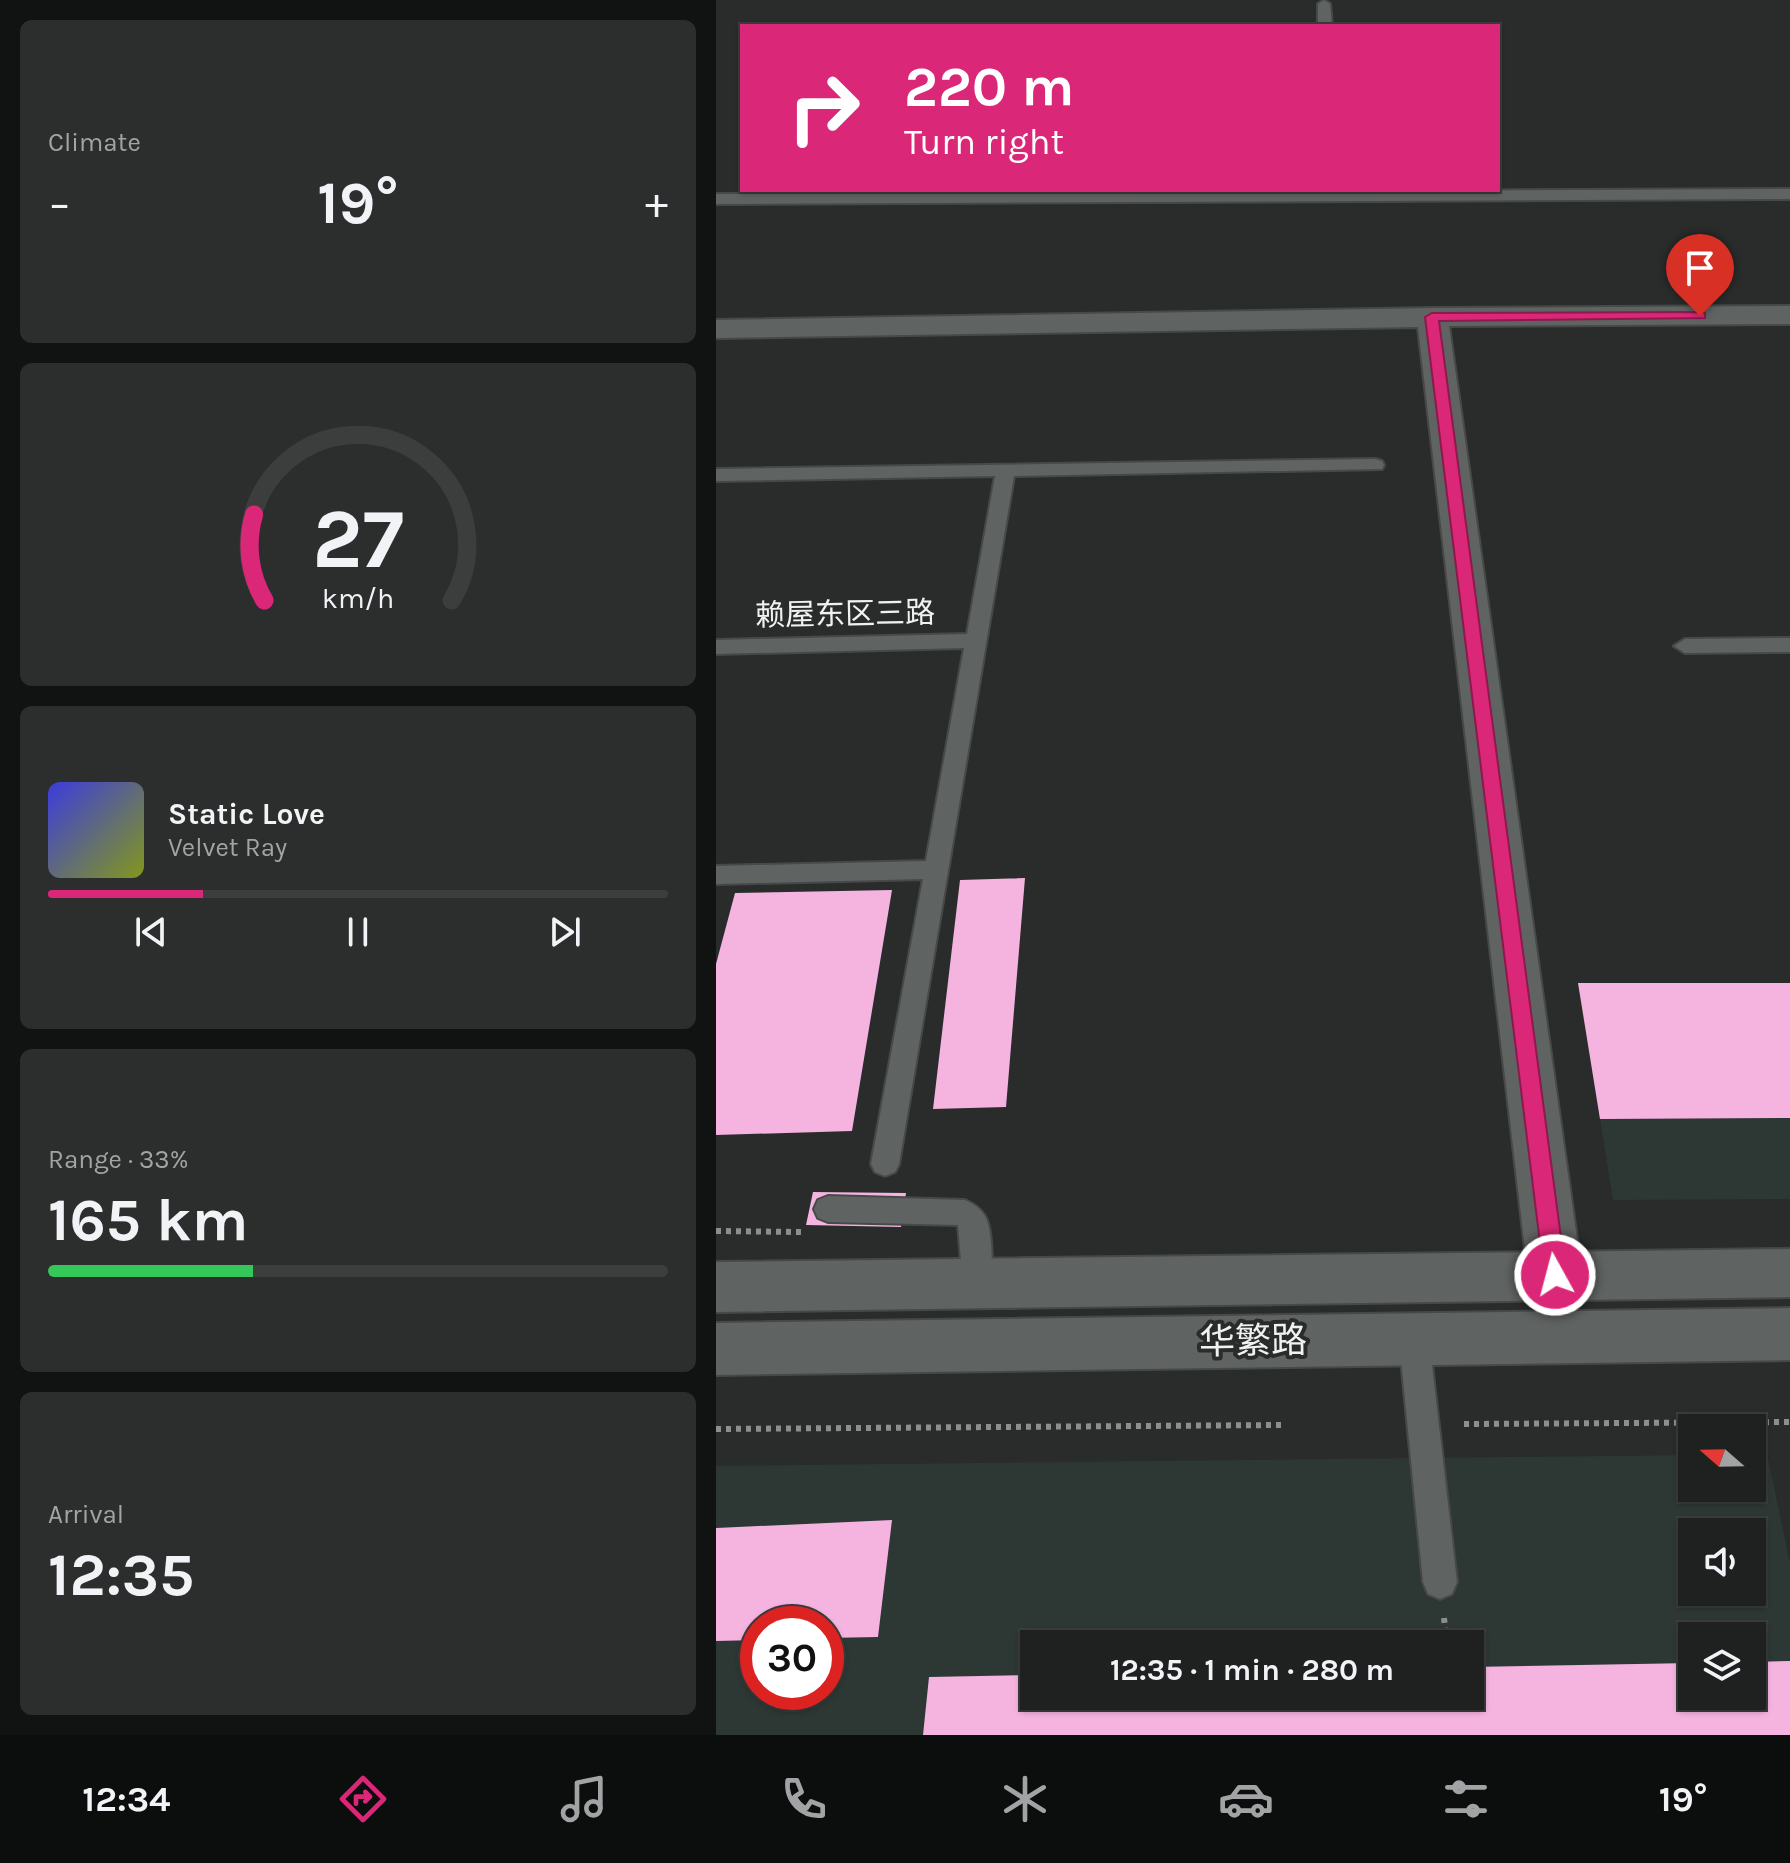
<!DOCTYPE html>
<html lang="en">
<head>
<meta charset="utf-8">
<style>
	:root { --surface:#1f2120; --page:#2c2e2d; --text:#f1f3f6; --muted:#a1a3a5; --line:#3c3e3e; --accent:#db2777 }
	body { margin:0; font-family:Karla,"Noto Sans SC",sans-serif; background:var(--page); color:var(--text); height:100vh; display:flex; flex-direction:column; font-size:30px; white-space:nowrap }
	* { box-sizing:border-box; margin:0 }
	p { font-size:26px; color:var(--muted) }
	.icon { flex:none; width:44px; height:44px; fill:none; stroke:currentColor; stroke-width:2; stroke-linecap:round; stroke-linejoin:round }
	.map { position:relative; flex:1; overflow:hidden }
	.drawer { display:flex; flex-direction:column; gap:20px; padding:20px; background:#111212; width:716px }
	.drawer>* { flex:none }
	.banner { position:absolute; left:24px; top:24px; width:760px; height:168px; border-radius:0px; box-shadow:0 2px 6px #0004,0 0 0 2px var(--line); background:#db2777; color:#fff; overflow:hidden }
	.needle { width:52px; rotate:290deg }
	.tools { position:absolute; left:962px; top:1414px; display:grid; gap:16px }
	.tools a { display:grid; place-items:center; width:88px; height:88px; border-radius:0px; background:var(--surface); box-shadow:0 2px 6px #0004,0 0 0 2px var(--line); font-size:40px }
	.speed { position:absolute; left:24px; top:1606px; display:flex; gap:16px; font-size:40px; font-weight:700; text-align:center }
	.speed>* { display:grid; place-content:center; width:104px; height:104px; border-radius:50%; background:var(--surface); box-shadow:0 2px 6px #0004,0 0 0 2px var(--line); line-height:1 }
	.speed .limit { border:12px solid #d22; background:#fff; color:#111 }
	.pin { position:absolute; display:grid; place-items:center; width:68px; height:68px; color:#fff; margin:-82px -34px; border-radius:50% 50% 50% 0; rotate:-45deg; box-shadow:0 0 8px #0007 }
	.pin .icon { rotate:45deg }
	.me { position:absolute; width:88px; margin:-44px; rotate:353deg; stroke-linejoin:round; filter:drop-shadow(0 0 6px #0008) }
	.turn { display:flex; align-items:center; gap:28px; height:168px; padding:0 32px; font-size:36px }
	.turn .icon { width:104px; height:104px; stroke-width:2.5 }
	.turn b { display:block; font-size:56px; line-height:68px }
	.big { font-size:60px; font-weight:700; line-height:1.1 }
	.drawer .tile { flex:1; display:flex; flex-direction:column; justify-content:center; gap:12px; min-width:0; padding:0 28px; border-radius:12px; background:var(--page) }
	.drawer .dial { align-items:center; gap:0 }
	.dial svg { height:208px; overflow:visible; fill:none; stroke:var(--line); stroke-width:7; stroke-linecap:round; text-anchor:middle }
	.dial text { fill:var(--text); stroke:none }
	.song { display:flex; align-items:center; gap:24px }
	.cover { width:96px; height:96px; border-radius:12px; background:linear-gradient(135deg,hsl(240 70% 55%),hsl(70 70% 35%)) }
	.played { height:8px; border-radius:4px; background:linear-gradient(90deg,var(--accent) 25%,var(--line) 25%) }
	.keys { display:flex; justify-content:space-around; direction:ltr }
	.heat { display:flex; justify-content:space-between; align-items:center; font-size:44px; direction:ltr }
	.charge { height:12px; border-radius:6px; background:linear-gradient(90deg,#34c759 33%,var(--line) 0) }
	.trip { position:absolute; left:304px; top:1630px; width:464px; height:80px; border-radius:0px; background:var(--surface); box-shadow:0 2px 6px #0004,0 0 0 2px var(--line); font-weight:700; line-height:80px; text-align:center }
	.menu { display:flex; height:128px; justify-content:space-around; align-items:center; background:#0c0d0d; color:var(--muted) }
	.menu .icon { width:56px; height:56px }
	.menu .selected { color:var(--accent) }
	.menu b { font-size:36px; color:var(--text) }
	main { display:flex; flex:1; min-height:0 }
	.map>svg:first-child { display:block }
</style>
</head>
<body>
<main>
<section class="drawer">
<div class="tile"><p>Climate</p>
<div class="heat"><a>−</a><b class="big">19°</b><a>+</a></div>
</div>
<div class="tile dial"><svg viewBox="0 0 100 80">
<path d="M14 69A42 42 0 1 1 86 69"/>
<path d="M14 69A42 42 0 0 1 10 36" stroke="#db2777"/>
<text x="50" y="56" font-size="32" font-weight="700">27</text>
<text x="50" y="72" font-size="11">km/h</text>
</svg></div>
<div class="tile">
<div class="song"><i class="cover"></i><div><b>Static Love</b><p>Velvet Ray</p></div></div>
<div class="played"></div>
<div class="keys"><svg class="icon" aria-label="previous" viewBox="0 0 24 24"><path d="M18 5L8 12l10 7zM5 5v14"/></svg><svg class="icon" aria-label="pause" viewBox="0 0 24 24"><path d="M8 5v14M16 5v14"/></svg><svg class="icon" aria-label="next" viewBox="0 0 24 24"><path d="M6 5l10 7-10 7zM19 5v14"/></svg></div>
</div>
<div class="tile"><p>Range · 33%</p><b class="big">165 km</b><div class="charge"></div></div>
<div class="tile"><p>Arrival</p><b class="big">12:35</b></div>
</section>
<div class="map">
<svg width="1074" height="1735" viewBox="0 0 1074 1735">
	<rect width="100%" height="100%" fill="#292c2b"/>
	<!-- built -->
	<path fill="#2d3734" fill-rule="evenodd" d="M862,983H1074V1199L897,1200Z
		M1036,1454H1051L1074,1563V1735H0V1466L976,1455V1488H1036ZM976,1532H1036V1592H976ZM42,1624H110V1692H42ZM976,1636H1036V1696H976ZM318,1644H754V1696H318Z"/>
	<!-- building -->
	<path fill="#f5b3e0" d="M309,878L290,1107L217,1109L244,880Z
		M176,890L136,1131L0,1135V964L19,893Z
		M862,983H1074V1118L884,1119Z
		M97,1192L190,1193L185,1227L90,1225Z
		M176,1520L162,1637L110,1638V1624H42V1640L0,1641V1528Z
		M1074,1661V1735H207L213,1677L318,1675V1696H754V1667L976,1663V1696H1036V1662Z"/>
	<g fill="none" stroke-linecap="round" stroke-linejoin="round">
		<defs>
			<path id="lane" d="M608,0L614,4L616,26H602V4Z
				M1074,189V199L0,204V194Z
				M659,459L666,461L668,465L666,469L298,476L183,1164L179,1172L169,1176L159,1172L155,1164L207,879L0,884V866L210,861L248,648L0,654V640L251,634L279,476L0,481V469Z
				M1074,638V652L969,653L958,646L969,639Z
				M112,1196L249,1200C258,1204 264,1208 269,1216C277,1229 278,1280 272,1293L262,1297L252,1293L247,1284L242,1225L112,1222L102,1218L98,1209L102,1200Z
				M698,1325L709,1329L713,1339L741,1582L736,1594L724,1599L712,1594L707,1582L683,1339L687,1329Z"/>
			<path id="street" d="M1074,306V324L733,326L866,1275L858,1292L839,1299L820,1292L812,1275L702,327L0,338V320L716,308Z"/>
			<path id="secondary" d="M1074,1249V1297L0,1312V1262Z
				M1074,1308V1360L0,1375V1323Z"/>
		</defs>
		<!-- lane casing -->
		<use href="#lane" stroke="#474948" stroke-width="4"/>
		<!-- street casing -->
		<use href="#street" stroke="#474948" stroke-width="4"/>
		<!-- secondary casing -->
		<use href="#secondary" stroke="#474948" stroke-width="4"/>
		<!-- path -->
		<path stroke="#8d8f8e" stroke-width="6" stroke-dasharray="5 5" stroke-linecap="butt" d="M0,1231L85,1232
			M748,1424L1074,1422
			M0,1429L565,1425
			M728,1618L731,1644"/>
		<!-- lane -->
		<use href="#lane" fill="#5f6361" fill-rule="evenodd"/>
		<!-- street -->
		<use href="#street" fill="#5f6361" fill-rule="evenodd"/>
		<!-- secondary -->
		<use href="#secondary" fill="#5f6361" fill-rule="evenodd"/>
	</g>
	<!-- route -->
	<path fill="#db2777" stroke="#8e194d" stroke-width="2" d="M984,312L989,313V318L723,321L850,1275L847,1282L839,1285L831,1282L828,1275L709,317L716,313Z"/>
	<g text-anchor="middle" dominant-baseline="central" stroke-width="8" stroke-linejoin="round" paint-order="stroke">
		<!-- street labels -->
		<g font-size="30" fill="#f0f2f1" stroke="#292c2b">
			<text transform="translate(129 614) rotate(-1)">赖屋东区三路</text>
		</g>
		<!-- near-street labels -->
		<g font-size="36" fill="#f0f2f1" stroke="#292c2b">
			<text transform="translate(537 1341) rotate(-1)">华繁路</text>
		</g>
	</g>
</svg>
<div class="tools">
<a><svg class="needle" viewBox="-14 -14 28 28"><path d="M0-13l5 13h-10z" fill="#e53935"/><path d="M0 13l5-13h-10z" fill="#a1a3a5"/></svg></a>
<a><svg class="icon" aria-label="sound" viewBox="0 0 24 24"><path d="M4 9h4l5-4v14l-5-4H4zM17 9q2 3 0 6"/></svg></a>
<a><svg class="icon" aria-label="layers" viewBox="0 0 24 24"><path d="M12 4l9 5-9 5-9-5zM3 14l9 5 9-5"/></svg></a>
</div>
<div class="speed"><div class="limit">30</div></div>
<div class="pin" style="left:984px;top:316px;background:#d93025"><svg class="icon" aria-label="arrive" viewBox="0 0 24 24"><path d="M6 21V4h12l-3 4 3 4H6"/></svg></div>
<svg class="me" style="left:839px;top:1275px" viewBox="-20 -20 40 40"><circle r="17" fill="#db2777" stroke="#fff" stroke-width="3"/><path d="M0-11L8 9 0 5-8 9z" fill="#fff"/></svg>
<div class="trip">12:35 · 1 min · 280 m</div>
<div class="banner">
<div class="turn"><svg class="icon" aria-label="right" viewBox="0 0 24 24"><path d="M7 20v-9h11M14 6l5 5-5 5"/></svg><div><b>220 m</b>Turn right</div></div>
</div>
</div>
</main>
<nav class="menu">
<b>12:34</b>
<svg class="icon selected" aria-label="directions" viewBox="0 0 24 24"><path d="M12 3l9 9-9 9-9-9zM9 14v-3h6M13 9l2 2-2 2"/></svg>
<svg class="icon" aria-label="music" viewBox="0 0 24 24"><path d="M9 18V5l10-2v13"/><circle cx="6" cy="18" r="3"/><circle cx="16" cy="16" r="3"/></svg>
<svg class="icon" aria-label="phone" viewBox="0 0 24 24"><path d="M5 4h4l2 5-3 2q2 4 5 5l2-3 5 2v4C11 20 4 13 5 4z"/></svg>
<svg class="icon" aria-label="climate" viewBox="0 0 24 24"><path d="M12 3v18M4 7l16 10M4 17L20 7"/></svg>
<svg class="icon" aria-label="car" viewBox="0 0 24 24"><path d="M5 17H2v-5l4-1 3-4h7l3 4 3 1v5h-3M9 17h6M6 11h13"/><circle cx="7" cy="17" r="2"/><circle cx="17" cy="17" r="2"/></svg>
<svg class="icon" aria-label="filters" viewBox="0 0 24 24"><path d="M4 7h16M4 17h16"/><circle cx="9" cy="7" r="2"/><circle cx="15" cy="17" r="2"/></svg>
<b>19°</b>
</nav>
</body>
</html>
